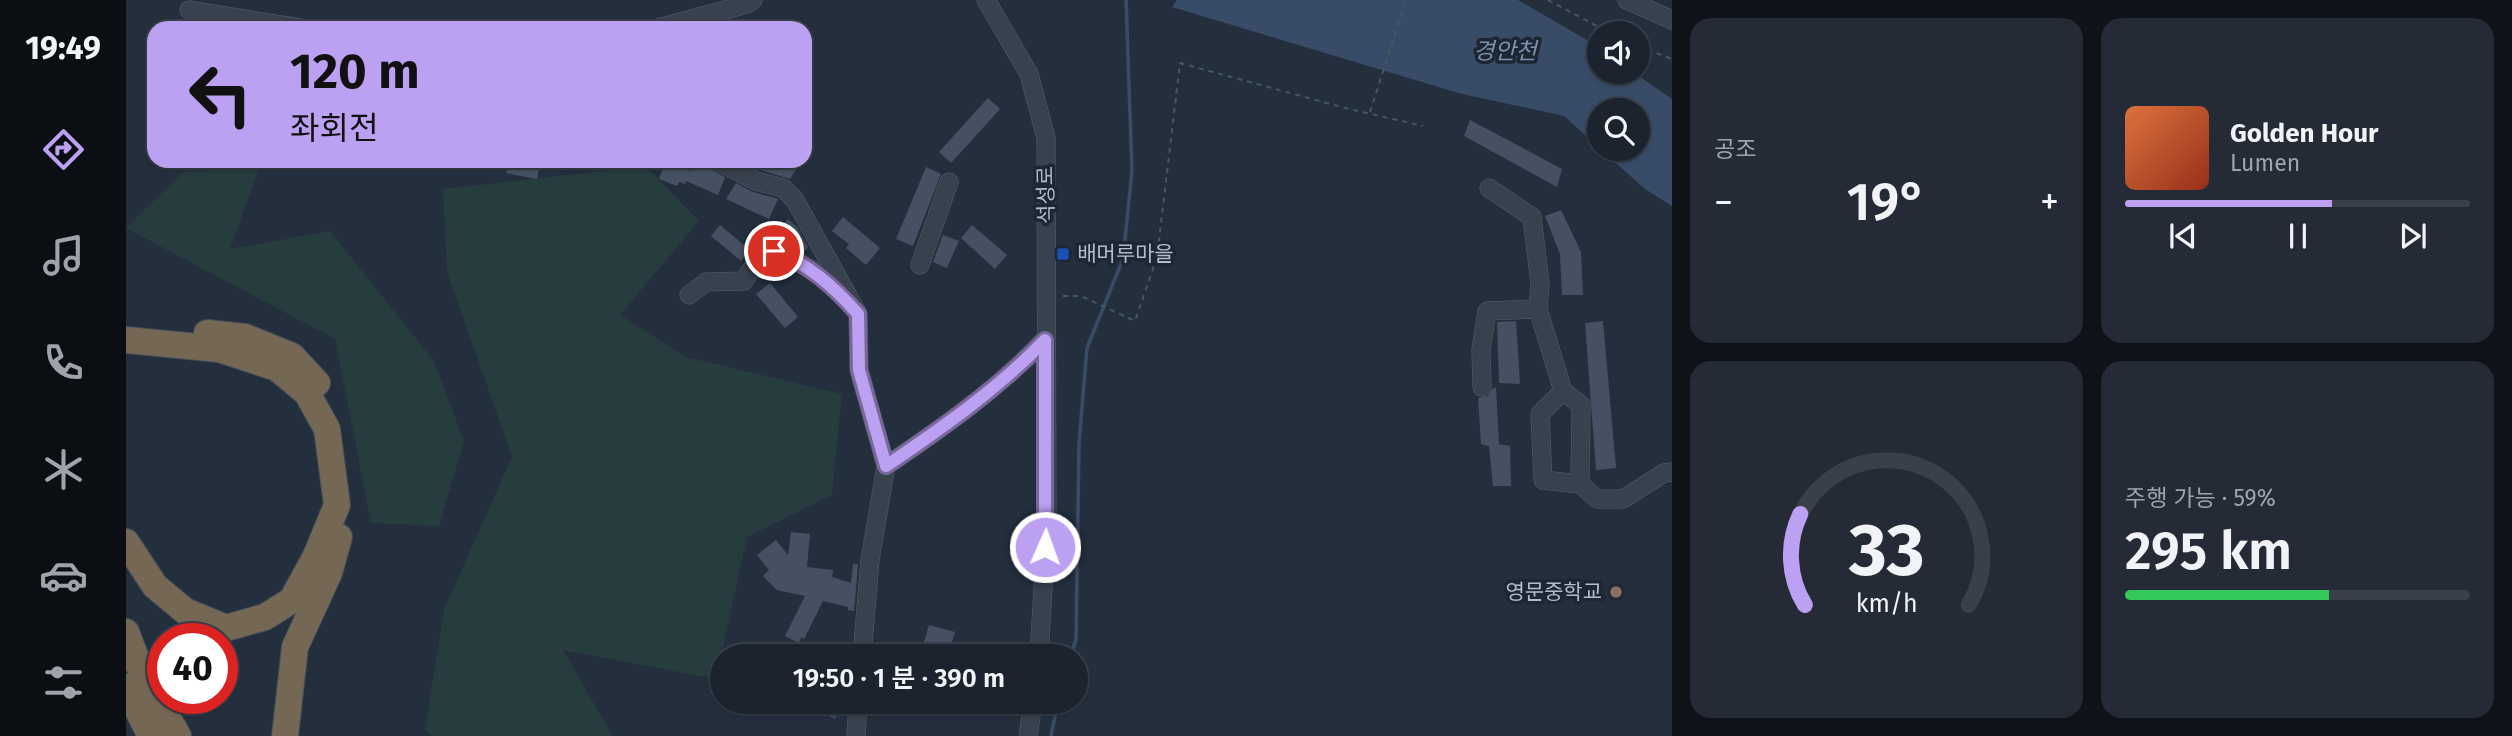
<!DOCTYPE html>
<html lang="ko">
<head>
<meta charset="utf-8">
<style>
	:root { --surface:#1b232e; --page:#242b36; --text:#f1f3f6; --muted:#a0a4aa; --line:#39404a; --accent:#bca0f2 }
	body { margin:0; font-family:"Fira Sans","Noto Sans KR",sans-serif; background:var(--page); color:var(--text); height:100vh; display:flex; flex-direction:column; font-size:26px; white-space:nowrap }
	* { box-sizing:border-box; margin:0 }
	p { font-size:23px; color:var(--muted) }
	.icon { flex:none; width:38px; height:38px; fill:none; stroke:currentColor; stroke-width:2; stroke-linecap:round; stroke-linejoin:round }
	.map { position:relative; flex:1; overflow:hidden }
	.panel { display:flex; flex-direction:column; gap:18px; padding:18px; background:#0f1319; width:840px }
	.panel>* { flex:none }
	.guide { position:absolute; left:21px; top:21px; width:665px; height:147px; border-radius:21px; box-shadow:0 2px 5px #0004,0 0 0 2px var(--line); background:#bca0f2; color:#111; overflow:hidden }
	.buttons { position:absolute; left:1461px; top:21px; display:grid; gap:14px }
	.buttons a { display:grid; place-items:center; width:63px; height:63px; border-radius:50%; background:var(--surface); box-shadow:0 2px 5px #0004,0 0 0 2px var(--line); font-size:35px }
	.speed { position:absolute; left:21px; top:623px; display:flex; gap:14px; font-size:35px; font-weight:700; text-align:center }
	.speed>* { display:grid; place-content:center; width:91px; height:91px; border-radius:50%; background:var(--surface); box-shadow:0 2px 5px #0004,0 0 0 2px var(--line); line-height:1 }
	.speed .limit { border:10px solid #d22; background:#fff; color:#111 }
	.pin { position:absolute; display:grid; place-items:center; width:60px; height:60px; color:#fff; margin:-30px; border:4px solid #fff; border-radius:50%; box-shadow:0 2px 7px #0007 }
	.me { position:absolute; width:77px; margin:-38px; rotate:2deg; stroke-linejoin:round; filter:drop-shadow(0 0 5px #0008) }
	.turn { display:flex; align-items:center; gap:24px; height:147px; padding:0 28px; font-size:32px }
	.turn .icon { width:91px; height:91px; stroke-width:2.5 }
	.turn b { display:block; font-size:49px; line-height:60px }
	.big { font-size:52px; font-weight:600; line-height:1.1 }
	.panel .card { flex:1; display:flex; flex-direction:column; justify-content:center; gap:10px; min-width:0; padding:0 24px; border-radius:21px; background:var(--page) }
	.panel .dial { align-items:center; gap:0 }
	.dial svg { height:182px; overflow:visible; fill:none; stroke:var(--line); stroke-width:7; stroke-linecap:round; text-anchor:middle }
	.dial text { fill:var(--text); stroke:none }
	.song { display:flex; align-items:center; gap:21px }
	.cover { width:84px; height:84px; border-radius:10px; background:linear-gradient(135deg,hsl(20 70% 55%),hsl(10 70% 35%)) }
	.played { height:7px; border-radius:4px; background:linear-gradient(90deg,var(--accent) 60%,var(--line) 60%) }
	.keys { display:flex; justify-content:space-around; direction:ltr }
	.heat { display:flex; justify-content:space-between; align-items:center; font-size:38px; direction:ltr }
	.charge { height:10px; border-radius:5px; background:linear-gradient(90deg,#34c759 59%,var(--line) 0) }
	.panel .tiles { flex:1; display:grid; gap:18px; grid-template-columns:repeat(2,1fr) }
	.trip { position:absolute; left:584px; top:644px; width:378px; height:70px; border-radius:35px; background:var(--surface); box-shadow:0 2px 5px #0004,0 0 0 2px var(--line); font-weight:600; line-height:70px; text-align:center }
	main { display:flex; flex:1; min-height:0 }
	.tabs { display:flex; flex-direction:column; width:126px; justify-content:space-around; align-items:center; background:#0b0e12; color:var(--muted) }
	.tabs .icon { width:49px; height:49px }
	.tabs .on { color:var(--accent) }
	.tabs b { font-size:32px; color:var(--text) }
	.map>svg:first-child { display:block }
</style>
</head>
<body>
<main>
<nav class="tabs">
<b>19:49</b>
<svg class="icon on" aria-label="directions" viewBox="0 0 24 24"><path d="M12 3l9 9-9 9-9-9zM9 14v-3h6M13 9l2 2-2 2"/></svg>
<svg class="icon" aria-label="music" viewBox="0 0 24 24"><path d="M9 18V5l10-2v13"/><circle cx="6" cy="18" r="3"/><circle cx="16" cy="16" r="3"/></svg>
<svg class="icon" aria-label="phone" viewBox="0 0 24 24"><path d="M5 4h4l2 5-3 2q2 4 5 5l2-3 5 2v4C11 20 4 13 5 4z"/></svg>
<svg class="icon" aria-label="climate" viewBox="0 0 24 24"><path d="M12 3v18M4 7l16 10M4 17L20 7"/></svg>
<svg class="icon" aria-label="car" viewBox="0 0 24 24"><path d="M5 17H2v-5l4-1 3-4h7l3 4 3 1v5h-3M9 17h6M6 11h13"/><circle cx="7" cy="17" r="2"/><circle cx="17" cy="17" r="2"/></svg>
<svg class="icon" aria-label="filters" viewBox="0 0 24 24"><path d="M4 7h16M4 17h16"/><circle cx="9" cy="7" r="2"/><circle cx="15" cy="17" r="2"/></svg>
</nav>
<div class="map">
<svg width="1546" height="736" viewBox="0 0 1546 736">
	<rect width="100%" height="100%" fill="#242f3e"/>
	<!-- green -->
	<path fill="#263c3f" d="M134,166L104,249L204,231L308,361L338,441L313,526L245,523L209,339L0,228L57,172Z
		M520,166L573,221L494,315L560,357L716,394L706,495L621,537L590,679L437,650L485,733L489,736H308L299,731L318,609L386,457L321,272L317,189Z"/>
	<!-- water -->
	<path fill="#394c67" d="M1051,0H1392L1473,47L1474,72H1507L1546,99V206L1519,189L1474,149H1512V110H1474L1473,148L1438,116L1336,94L1046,7Z"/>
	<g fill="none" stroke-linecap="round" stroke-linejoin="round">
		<!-- stream -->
		<path stroke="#394c67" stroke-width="3.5" d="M945,656L950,639L953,442L961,348L997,259L1006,171L1000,0
			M925,736L932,702"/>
	</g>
	<!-- building -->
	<path fill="#455162" d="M862,98L874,109L825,163L813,152Z
		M1344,120L1436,169L1431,187L1338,136Z
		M383,161H415L411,179L380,173Z
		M570,161L599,177L592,195L560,181L559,184L553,182L551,186L533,179L539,162L565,171Z
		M618,161H651L658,166L661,161H667L673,165L664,179L634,170Z
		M800,167L815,174L787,246L770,239Z
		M610,183L627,192L652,199L643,219L600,199Z
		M1435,210L1455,252L1457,295H1436L1434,254L1419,216Z
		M717,217L754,248L740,265L720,248L723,244L706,231Z
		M662,219L671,227L682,247L678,252L651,232Z
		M594,225L624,250L615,261L585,236Z
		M846,225L881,255L869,269L835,238Z
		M817,235L833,241L821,268L807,262Z
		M644,283L672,317L659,328L630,294Z
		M1390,321L1394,384L1373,383L1371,322Z
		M1477,321L1490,468L1470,470L1459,323Z
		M1367,388H1370L1373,444L1384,446L1385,486H1367L1363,446L1355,444L1352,398L1362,396Z
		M665,532L684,534L681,567L707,570L706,577L725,583L727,564H732L728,611L722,610V607L697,601L678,639L675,637L673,643L659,636L679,596L651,590L637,576L643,570L631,555L650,540L662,555Z
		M803,625L829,632L822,656H794Z
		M672,702H718L715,708L718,709L714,717L711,716L709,719Z"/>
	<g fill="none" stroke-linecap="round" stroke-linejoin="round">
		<defs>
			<path id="minor" d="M860,0L903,74L920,138L921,520L913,656
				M1501,0L1546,20
				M63,10L174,28
				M532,28L621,4L627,0
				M592,161L630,181L657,188L669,200L732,314L733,370L760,466L744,560L736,656
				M1363,188L1406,217L1414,284L1412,309L1437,391
				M794,265L823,182
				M563,295L580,282L618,281L635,255L648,251C675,261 699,277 718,298
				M1356,387L1355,350L1361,311L1412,309
				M760,466C816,428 872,389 919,339
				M1454,484L1455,405L1437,391L1414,414L1417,480L1454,484L1471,499H1497L1538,473L1546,472
				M730,736L732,702
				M902,736L907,702"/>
			<path id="highway" d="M81,333L119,337L166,356L191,383
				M0,340L93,349L151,368L181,393L201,429L211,505L190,556L166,600L139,617L100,628L59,611L29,586L0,542
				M0,632L13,666L52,736
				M0,687L25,736
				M159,736L169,647L203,573L213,537"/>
		</defs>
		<!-- minor casing -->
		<use href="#minor" stroke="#565f6c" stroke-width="19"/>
		<!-- highway casing -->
		<use href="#highway" stroke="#434c59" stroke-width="28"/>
		<!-- path -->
		<path stroke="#44595c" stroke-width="2" stroke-dasharray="5 5" stroke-linecap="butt" d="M1422,0L1484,33
			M1512,46L1546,59
			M1244,112L1280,0
			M937,296H955L1009,321L1031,257L1054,63L1219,108L1297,126"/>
		<!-- minor -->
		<use href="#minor" stroke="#38414e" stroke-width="18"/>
		<!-- highway -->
		<use href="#highway" stroke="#746855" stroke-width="26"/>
	</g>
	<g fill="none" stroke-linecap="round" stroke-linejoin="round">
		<defs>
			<path id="route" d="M648,251C683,264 708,287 732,314L733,370L760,466C816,428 872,389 919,340V547"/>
		</defs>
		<!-- route casing -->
		<use href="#route" stroke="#7a689d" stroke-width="18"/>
		<!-- route -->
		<use href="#route" stroke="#bca0f2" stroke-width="12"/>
	</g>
	<!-- markers -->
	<rect fill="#1a4fb4" stroke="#1d2633" stroke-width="2.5" x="930" y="247" width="14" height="14" rx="3.5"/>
	<circle fill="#8d6e63" stroke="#1d2633" stroke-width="2.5" cx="1490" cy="592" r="7"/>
	<g text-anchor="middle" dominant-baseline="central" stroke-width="7" stroke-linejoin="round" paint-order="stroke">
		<!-- street labels -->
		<g font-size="21" fill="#b4bcc9" stroke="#1d2633">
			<text transform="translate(920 195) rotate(-91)">석성로</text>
		</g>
		<!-- poi labels -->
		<g font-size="21" fill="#b4bcc9" stroke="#1d2633" text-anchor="start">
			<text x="951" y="254">배머루마을</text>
			<text x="1476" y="592" text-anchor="end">영문중학교</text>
		</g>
		<!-- water labels -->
		<g font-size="23" font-style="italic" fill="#7c92b1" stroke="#1d2633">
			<text x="1379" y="51">경안천</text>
		</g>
	</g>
</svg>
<div class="buttons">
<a><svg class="icon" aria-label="sound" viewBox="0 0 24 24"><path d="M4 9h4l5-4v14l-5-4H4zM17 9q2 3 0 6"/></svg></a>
<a><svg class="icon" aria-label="search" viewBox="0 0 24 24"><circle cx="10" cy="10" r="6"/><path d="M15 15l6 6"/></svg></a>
</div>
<div class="speed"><div class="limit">40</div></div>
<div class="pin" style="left:648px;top:251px;background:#d93025"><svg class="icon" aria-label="arrive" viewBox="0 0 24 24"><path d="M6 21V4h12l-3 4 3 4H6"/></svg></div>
<svg class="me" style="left:919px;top:547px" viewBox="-20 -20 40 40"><circle r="17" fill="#bca0f2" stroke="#fff" stroke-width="3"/><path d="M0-11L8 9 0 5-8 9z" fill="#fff"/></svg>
<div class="trip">19:50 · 1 분 · 390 m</div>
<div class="guide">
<div class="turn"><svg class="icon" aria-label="left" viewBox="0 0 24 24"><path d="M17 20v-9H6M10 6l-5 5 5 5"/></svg><div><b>120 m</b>좌회전</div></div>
</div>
</div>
<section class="panel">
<div class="tiles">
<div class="card"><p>공조</p>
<div class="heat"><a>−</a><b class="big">19°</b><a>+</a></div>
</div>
<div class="card">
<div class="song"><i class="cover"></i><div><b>Golden Hour</b><p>Lumen</p></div></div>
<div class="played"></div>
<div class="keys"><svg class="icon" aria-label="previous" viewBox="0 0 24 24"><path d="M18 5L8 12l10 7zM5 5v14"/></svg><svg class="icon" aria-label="pause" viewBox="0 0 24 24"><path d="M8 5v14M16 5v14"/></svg><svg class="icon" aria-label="next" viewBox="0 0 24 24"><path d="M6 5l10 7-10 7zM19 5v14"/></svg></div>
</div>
<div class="card dial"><svg viewBox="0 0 100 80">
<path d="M14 69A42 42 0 1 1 86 69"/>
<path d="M14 69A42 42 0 0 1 12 29" stroke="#bca0f2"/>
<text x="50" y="56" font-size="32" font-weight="700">33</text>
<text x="50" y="72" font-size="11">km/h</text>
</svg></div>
<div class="card"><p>주행 가능 · 59%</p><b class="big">295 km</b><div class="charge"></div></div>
</div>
</section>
</main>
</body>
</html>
